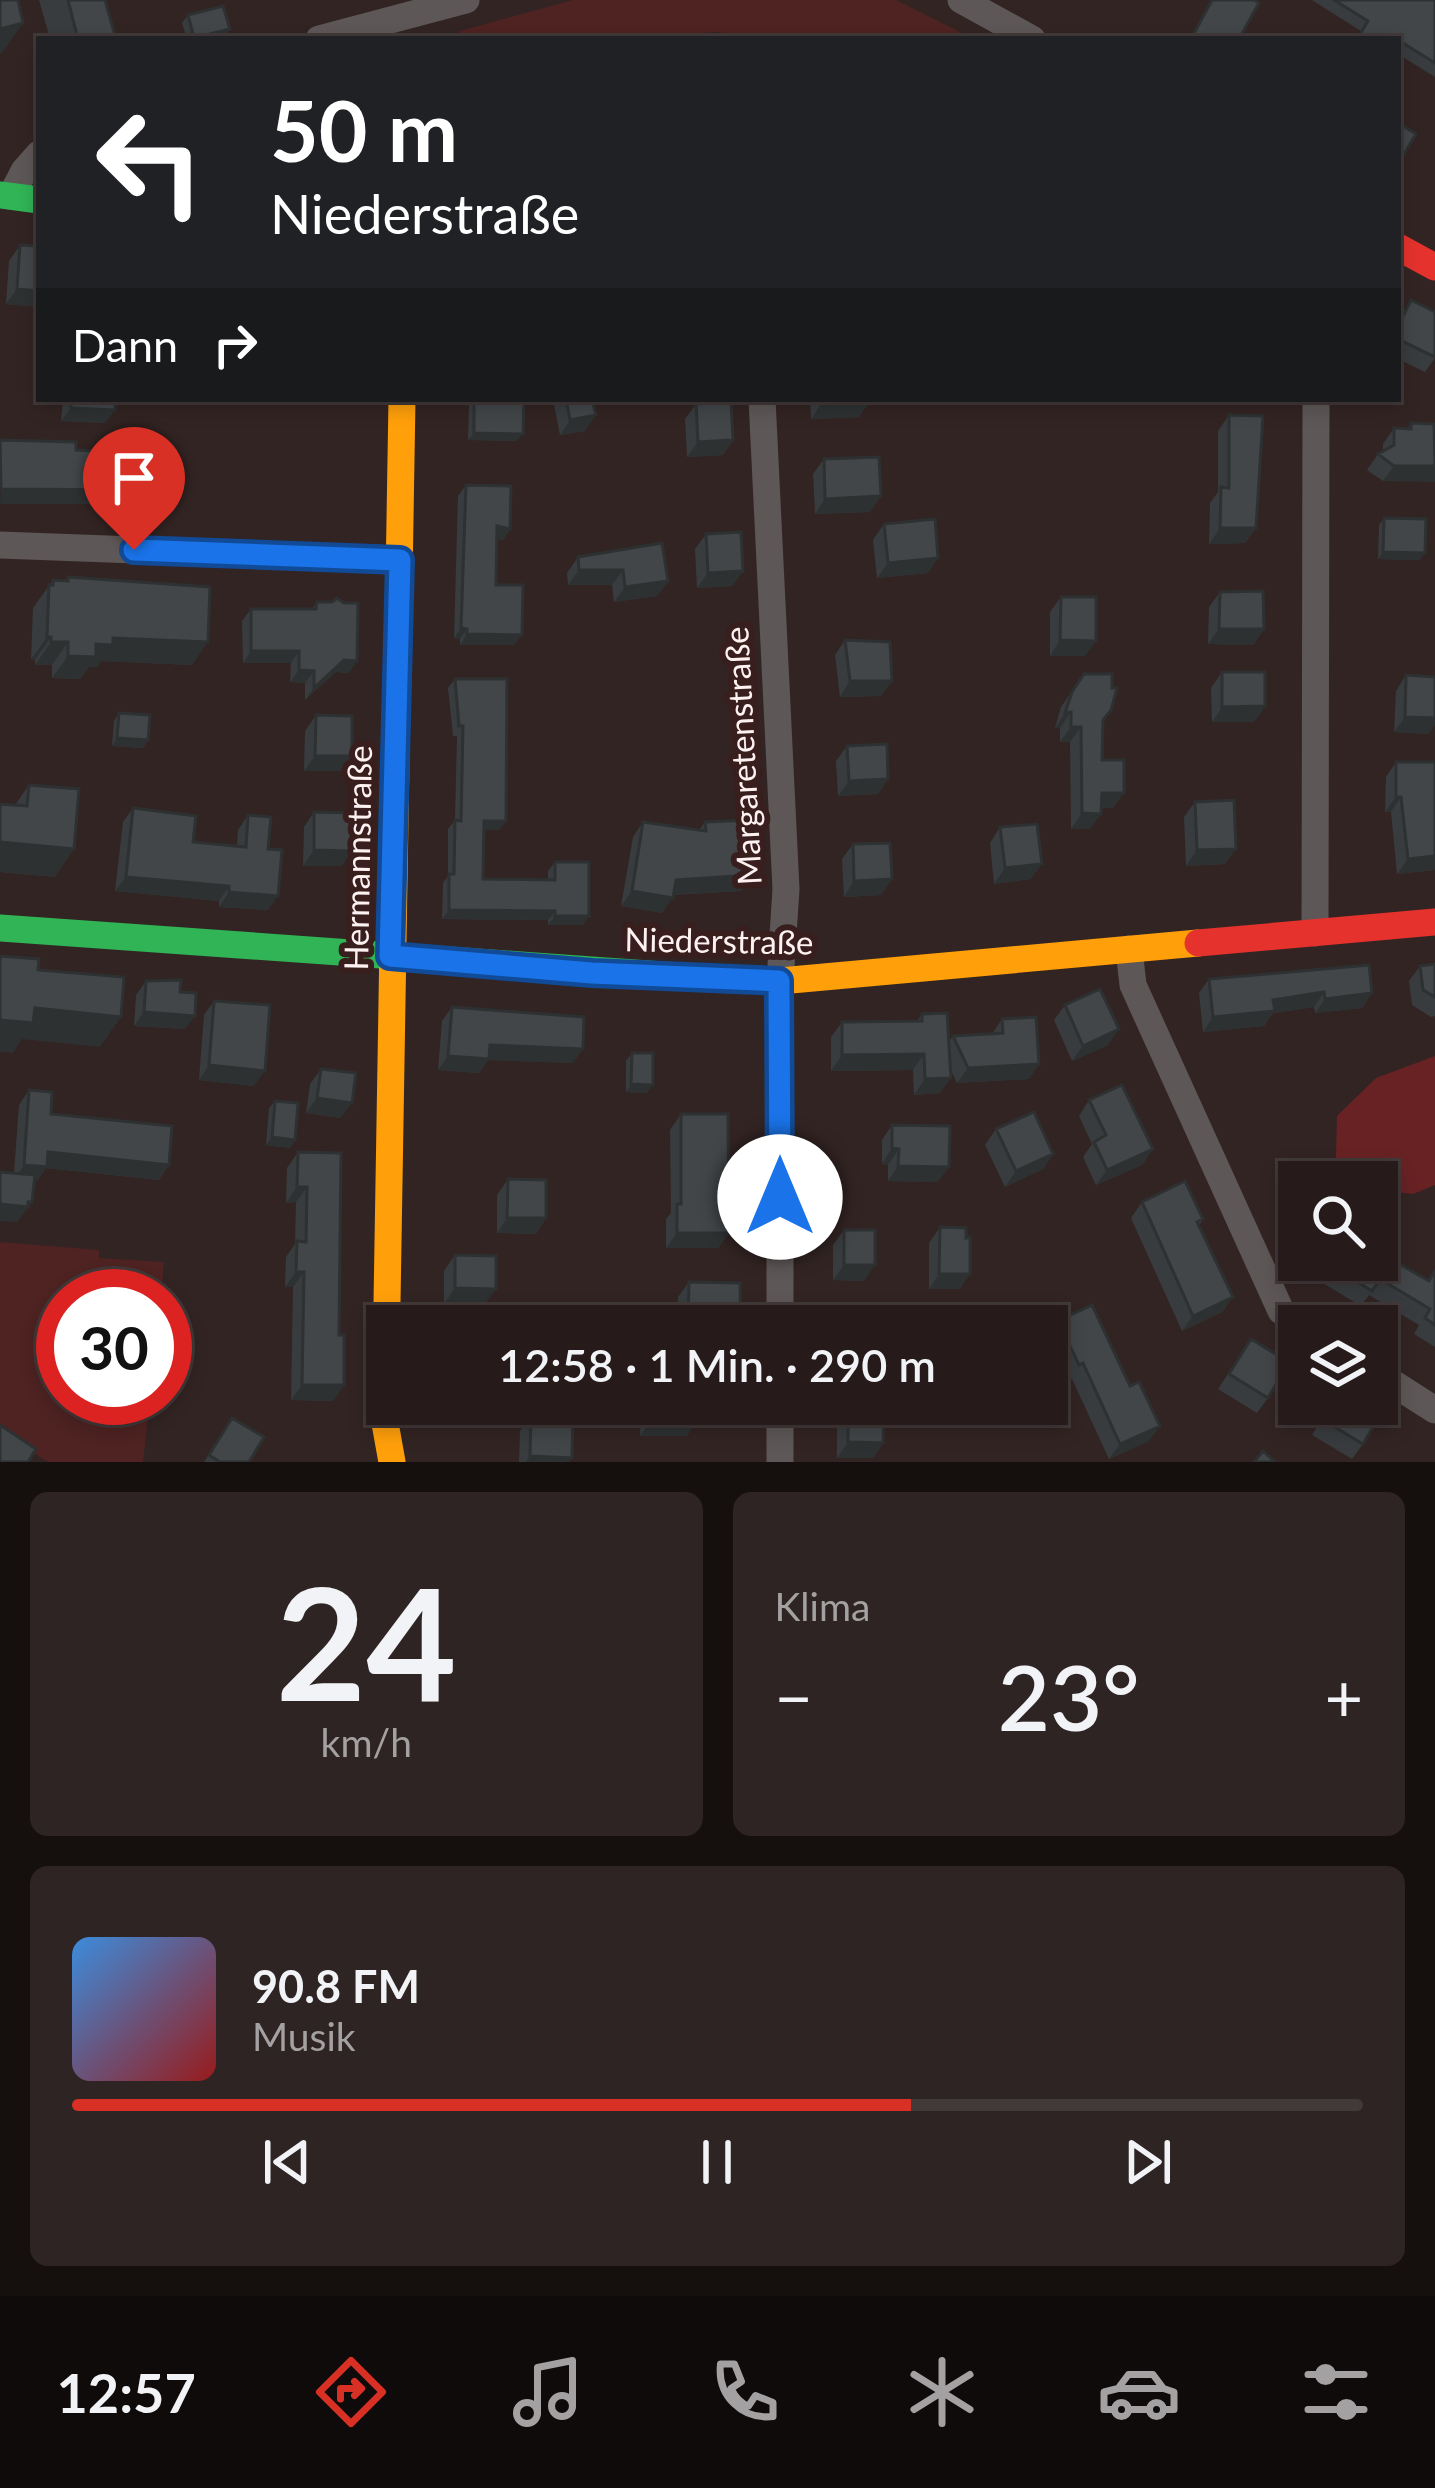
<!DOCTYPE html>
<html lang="de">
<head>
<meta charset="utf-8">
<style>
	:root { --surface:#261b1a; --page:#2e2423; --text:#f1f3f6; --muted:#a4a1a2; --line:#423939; --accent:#d93025 }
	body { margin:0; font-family:Lato,sans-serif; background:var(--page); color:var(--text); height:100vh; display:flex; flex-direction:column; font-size:45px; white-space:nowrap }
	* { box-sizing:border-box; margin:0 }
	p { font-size:39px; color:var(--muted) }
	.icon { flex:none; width:66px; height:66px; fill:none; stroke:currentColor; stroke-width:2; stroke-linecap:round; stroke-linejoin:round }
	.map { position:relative; height:1462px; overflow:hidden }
	.panel { display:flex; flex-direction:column; gap:30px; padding:30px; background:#150f0e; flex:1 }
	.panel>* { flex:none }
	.guide { position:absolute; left:36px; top:36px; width:1365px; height:366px; border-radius:0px; box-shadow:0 6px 18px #0003,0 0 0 3px var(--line); background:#202124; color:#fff; overflow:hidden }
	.fabs { position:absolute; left:1278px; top:1161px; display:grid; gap:24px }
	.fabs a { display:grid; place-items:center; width:120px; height:120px; border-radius:0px; background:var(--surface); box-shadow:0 6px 18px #0003,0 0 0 3px var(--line); font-size:60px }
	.speed { position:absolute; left:36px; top:1269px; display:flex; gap:24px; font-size:60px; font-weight:700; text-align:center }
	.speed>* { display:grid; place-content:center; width:156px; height:156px; border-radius:50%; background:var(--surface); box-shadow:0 6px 18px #0003,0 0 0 3px var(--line); line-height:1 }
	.speed .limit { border:18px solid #d22; background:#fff; color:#111 }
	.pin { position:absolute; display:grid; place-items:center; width:102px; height:102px; color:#fff; margin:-123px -51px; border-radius:50% 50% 50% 0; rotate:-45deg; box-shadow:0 0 12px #0007 }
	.pin .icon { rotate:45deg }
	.me { position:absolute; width:132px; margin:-66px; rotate:0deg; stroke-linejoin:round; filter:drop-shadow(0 0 9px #0008) }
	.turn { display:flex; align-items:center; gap:42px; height:252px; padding:0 36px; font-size:54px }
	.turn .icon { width:156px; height:156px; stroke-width:2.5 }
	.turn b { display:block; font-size:84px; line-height:102px }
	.then { display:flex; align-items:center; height:114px; padding:0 36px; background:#0003; gap:24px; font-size:45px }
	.big { font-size:90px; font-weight:600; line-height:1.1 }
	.panel .tile { flex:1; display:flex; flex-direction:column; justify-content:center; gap:18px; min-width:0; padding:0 42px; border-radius:18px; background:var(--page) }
	.panel .dial { align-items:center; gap:0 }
	.dial b { font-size:156px; line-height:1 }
	.song { display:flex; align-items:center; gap:36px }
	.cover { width:144px; height:144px; border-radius:18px; background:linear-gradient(135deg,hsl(210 70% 55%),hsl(0 70% 35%)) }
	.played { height:12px; border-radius:6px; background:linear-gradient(90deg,var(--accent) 65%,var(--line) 65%) }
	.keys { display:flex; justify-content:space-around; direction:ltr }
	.heat { display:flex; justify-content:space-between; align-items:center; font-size:66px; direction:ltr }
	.panel .tiles { flex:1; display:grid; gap:30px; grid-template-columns:1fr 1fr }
	.tile:last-child { grid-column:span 2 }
	.trip { position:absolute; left:366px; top:1305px; width:702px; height:120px; border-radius:0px; background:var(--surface); box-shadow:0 6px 18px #0003,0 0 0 3px var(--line); font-weight:600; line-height:120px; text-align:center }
	.tab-bar { display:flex; height:192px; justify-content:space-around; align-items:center; background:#0f0b0a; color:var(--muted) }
	.tab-bar .icon { width:84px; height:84px }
	.tab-bar .on { color:var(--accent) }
	.tab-bar b { font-size:54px; color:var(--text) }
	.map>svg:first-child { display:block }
</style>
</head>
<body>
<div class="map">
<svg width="1435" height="1462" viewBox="0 0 1435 1462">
	<rect width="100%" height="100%" fill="#322423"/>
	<!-- green -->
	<path fill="#4e2322" d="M573,0H896L974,39H761L717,32L614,39H460V31Z
		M0,1242L99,1250V1258L164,1262L161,1296H63V1398H150L143,1462H48L0,1431Z"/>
	<!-- water -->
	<path fill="#682224" d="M1435,1056V1185L1413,1194L1377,1190V1182H1341L1336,1157L1337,1116L1376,1078Z"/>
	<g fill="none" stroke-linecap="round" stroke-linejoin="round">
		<!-- street -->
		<path stroke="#5e5757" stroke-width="27" d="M961,0L1032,39
			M319,39L466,0
			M11,196L24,171L39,154
			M762,399L786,889L780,981V1326
			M0,545L400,560
			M1315,933L1316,399
			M1129,949L1133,985L1281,1311L1304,1326
			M1377,1373L1435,1410
			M780,1404V1462"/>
		<!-- fast -->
		<path stroke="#30b455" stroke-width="27" d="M0,195L39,200
			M0,928L691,977"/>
		<!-- slow -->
		<path stroke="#ff9f0a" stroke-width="27" d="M691,977L780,981L1198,943
			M392,1462L385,1423L402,399"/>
		<!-- jam -->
		<path stroke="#e5322d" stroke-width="27" d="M1398,247L1435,267
			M1198,943L1435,922"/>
	</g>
	<!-- wall -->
	<path fill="#393c3e" d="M39,0H105L116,39H50Z
		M1312,0H1435V77L1398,54V39L1361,31Z
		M188,15L224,36L215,39H187L182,23Z
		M20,245L39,307L6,304L9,261Z
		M1411,300L1435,358L1425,372L1398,359V320Z
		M63,399H115L105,423L61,421Z
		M472,399H524L517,441L468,440L469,404Z
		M553,399H592L585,431L560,435Z
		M810,399H870L859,417L811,419Z
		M696,404L733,440L723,455L687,457L685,419Z
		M1229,415L1256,528L1245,543L1209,544L1210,503L1218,492V431Z
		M1411,423L1434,424L1383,481L1367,470L1378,454L1383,451V444L1394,428L1407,429Z
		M824,459L881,496L870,512L815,514L813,474Z
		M466,485L510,529L503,540L497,538L496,585L514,645H460V639L454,638L458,496Z
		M1384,518L1420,560L1378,559L1379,525Z
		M884,524L928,573L877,578L873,540Z
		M706,534L743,571L732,586L697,588L695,549Z
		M578,557L668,581L657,596L614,602L612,585H568L567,573Z
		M68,577L192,665L101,661L97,667H89L80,679L52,678V665H35V660L31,659L33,608L53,580L65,581Z
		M1220,592L1264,629L1253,645L1208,644L1209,607Z
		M1061,597L1085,656H1050V612Z
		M317,602L349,673L336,672L305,700V683L290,682L291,663H243L242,621L251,609H312Z
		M845,640L892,681L881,696L840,697L835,655Z
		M1222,672L1265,706L1254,722H1212L1211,688Z
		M1084,674L1103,722L1102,760L1113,808H1101L1090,829H1071L1070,742H1060V728H1055L1061,707Z
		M1406,675L1429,734L1394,732L1396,691Z
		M455,679L506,821L499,830H484L483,879L548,880V871L555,862L583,925H548V920L442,919L443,883L448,876V829L455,820L457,736H453L448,688Z
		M119,713L148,740L143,748L112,746L114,721Z
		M316,715L341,771H304L305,731Z
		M847,746L888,779L878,794L838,796L836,761Z
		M1396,762H1435V870L1397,874L1391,812H1385L1386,777Z
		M29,785L55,877L0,872V804L15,805Z
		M1195,802L1225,864L1186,866L1184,817Z
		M133,808L193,842L237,846L238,830L248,815L268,849V910L219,907V901L115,891L123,822Z
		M314,812L352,851L341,866H303L304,827Z
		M643,822L699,830L705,822L752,875L741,891L673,895L662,913L621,906L633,837Z
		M1000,827L1031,879L994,884L990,843Z
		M853,844L892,879L881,895L844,897L842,859Z
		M1435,964V1016L1431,1017L1412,1005L1409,981L1420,966Z
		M1209,979L1372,993L1362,1008L1315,1013L1314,1007L1273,1013L1264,1026L1203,1032L1199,993Z
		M146,981L180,992L185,1029L134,1026L136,995Z
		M214,1001L254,1086L199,1080L204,1015Z
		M1065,1005L1108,1045L1072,1061L1054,1020Z
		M452,1007L573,1063L488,1060L479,1073L438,1070L442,1021Z
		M922,1014L949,1041L953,1036L992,1034L1002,1019L1029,1079L957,1083L950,1068L940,1093L914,1095L913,1070L831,1071V1037L842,1022L917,1021Z
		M632,1053L647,1093L626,1092V1061Z
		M321,1069L341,1118L306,1113L310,1084Z
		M29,1090L51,1114L169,1165L159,1180L46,1168L37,1181H34L32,1202L17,1222L14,1173L19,1105Z
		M1089,1100L1153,1149L1142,1165L1096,1185L1083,1157L1092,1144L1079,1116Z
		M275,1101L295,1140L290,1148L266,1145L269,1108Z
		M681,1114L729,1233L718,1248H666V1219L671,1213L670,1130Z
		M892,1125L938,1182L888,1181V1165L882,1164V1140Z
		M996,1129L1053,1154L1043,1169L1005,1187L985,1145Z
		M298,1152L339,1335L344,1385L333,1401L291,1400L293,1287H285L286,1257L295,1244L296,1202L286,1203L287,1168Z
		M508,1179L546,1218L536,1234L497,1233V1195Z
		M1142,1202L1203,1219L1199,1226L1233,1297L1222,1312L1182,1331L1131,1218Z
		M940,1227L960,1289H929V1243Z
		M844,1230L864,1281L833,1280V1245Z
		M455,1255L485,1304H444V1271Z
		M1327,1260H1377L1427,1281L1435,1270V1347L1414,1334L1419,1325L1369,1295L1361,1306L1316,1279Z
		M689,1282L741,1326H678V1297Z
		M898,1312L941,1326H888Z
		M1058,1321L1130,1386L1149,1441L1109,1459L1072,1379L1068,1380L1047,1336Z
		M1251,1339L1268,1398L1257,1413L1218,1389Z
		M641,1404H698L687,1436H640Z
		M844,1404H884L883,1443L873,1458H837V1413Z
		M1331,1404H1368L1363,1444L1352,1459L1312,1435Z
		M531,1415L569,1462H519L520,1431Z
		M232,1418L249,1462H204L222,1433Z"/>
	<!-- shaded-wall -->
	<path fill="#2e3132" d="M23,23L2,53H0V29Z
		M230,29L224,36L215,39H193Z
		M17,289L39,291V307L6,304Z
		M870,402L859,417L811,419L821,404Z
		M71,408L115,410L105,423L61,421Z
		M596,415L585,431L560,435L570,420Z
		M474,433L523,434L517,441L468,440Z
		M733,440L723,455L687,457L698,442Z
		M1394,466H1435V482L1383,481Z
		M1,489L149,490L139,504H0Z
		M881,496L870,512L815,514L825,499Z
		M497,526L510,529L503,540L489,537Z
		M1220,528H1256L1245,543L1209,544Z
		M1383,552L1425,553L1420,560L1378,559Z
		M938,558L928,573L877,578L888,563Z
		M579,570H623L612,585H568Z
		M743,571L732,586L697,588L708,573Z
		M668,581L657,596L614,602L625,587Z
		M461,628L467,629L460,639L454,638Z
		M1219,629H1264L1253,645L1208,644Z
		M467,634L522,635L514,645H460Z
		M47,637H51L35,660L31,659Z
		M113,638L208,642L192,665L101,661L97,667H89L80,679L52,678L68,656Z
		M1060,640L1096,641L1085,656H1050Z
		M51,642H68L52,665H35Z
		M251,651H299L291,663H243Z
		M344,660L357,661L349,673L336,672L305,700L314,688Z
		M299,670L314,671L305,683L290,682Z
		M850,681H892L881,696L840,697Z
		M1265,706L1254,722H1212L1222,707Z
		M1071,712L1060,728H1055L1065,713Z
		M1405,717L1435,718V725L1429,734L1394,732Z
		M1071,727H1081L1070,742H1060Z
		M117,738L148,740L143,748L112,746Z
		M315,756H352L341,771H304Z
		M888,779L878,794L838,796L849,781Z
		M1102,793H1124L1113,808H1091Z
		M1396,797H1401L1391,812H1385Z
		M1082,813L1101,814L1090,829H1071Z
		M484,821H506L499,830H478Z
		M0,842L74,849L55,877L0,872Z
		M1236,849L1225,864L1186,866L1197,850Z
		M314,850L352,851L341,866H303Z
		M1435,856V870L1397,874L1408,859Z
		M1042,864L1031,879L994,884L1005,868Z
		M752,875L741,891L665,895L676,880Z
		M126,877L229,886L219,901L115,891Z
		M892,879L881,895L844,897L854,881Z
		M632,891L673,898L662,913L621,906Z
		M229,892L278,896L268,910L219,907Z
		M449,910L555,911L548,920L442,919Z
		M555,916H589L583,925H548Z
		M1324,992L1314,1007L1273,1013L1264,1026L1203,1032L1213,1017L1273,1000Z
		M1372,993L1362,1008L1315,1013L1325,999Z
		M35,1008L121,1017L100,1047L22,1039L13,1053L0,1052V1020Z
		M144,1012L195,1016L185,1029L134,1026Z
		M1119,1029L1108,1045L1072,1061L1083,1046Z
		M490,1045L583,1049L573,1063L488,1060L479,1073L438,1070L448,1056Z
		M924,1054L913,1070L831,1071L842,1055Z
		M1039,1064L1029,1079L957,1083L968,1068Z
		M209,1065L265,1071L254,1086L199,1080Z
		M951,1078L940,1093L914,1095L925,1079Z
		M631,1084L653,1085L647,1093L626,1092Z
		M317,1098L352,1103L341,1118L306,1113Z
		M272,1137L295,1140L290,1148L266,1145Z
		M892,1148L899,1149L888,1165L882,1164Z
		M1153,1149L1142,1165L1096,1185L1107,1170Z
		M48,1152L169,1165L159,1180L46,1168L37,1181L14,1180L24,1165Z
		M1053,1154L1043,1169L1005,1187L1016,1171Z
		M898,1166L949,1167L938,1182L888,1181Z
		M297,1187H307L296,1202L286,1203Z
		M32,1202L17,1222L0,1221V1204Z
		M507,1218H546L536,1234L497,1233Z
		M677,1233H729L718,1248H666Z
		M844,1265H875L864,1281L833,1280Z
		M296,1272H304L293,1287H285Z
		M939,1274H970L960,1289H929Z
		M455,1288L496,1289L485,1304H444Z
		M1233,1297L1222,1312L1182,1331L1193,1316Z
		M688,1321L707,1322L704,1326H685Z
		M302,1385H344L333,1401L291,1400Z
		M651,1420L697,1421L687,1436H640Z
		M1160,1426L1149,1441L1109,1459L1120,1444Z
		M848,1442L883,1443L873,1458H837Z
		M530,1456L572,1458L569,1462H526Z"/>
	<!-- building -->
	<path fill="#424648" stroke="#2e3132" stroke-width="3" d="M0,0H18L23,23L0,29Z
		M68,0H105L116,39H78Z
		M1212,0H1254L1259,3L1239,39H1191Z
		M1334,0H1435V63L1401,42L1398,48V39H1357L1368,21Z
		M223,6L230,29L194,38L188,15Z
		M1398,123L1416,134L1398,164Z
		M20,245L39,246V291L17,289Z
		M1411,300L1435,312V357L1398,339V326Z
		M71,399H115V410L71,408Z
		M474,399H524L523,434L474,433Z
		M566,399H592L596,415L570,420Z
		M821,399H870V402L821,404Z
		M731,402L733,440L698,442L696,404Z
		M1229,415L1263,416L1256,528H1220L1221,487L1229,488Z
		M1411,423L1434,424L1435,466H1394L1378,454L1394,445V428L1411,429Z
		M0,440L76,442V450L151,453L149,490L1,489Z
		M879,457L881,496L825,499L824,459Z
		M466,485L511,486L510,529L497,526L496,585H523L522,635L467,634V629L461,628Z
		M1384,518L1426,519L1425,553L1383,552Z
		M935,519L938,558L888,563L884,524Z
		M741,532L743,571L708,573L706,534Z
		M662,543L668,581L625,587L623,570H579L578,557Z
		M68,577L210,587L208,642L113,638V645L96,644V657L68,656V642H51V637H47L49,585H53V580L68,581Z
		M1263,591L1264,629H1219L1220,592Z
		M1061,597H1096V641L1060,640Z
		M337,598L344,603H358L357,661L344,660L314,688V671L299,670V651H251V609H316L317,602H332Z
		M845,640L890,642L892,681H850Z
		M1222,672H1265V706L1222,707Z
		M1084,674H1112V688H1117L1111,710L1103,720L1102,760H1124V793H1102L1101,814L1082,813L1081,727H1071V712L1065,713L1072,692Z
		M1406,675L1435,677V718L1405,717Z
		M455,679H507L506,821H484L483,879L555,880V862H589V916H555V911L449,910V874H454L455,820L461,821L463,726H459Z
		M119,713L150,715L148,740L117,738Z
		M316,715L352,716V756H315Z
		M887,744L888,779L849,781L847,746Z
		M1396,762H1435V856L1408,859L1401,797H1396Z
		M29,785L79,789L74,849L0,842V804L27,806Z
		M1234,800L1236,849L1197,850L1195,802Z
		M133,808L196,816L193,842L246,847L248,815L271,817L268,849L282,850L278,896L229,892V886L126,877Z
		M314,812L352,813V851L314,850Z
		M750,820L752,875L676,880L673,898L632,891L643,822L706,831L705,822Z
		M1037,824L1042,864L1005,868L1000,827Z
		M890,843L892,879L854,881L853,844Z
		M0,956L39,959L38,970L124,977L121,1017L35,1008L33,1023L0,1020Z
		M1435,964V997L1423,990L1420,966Z
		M1369,965L1372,993L1325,999L1324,992L1273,1000L1275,1011L1213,1017L1209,979Z
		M181,980L180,992L196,993L195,1016L144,1012L146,981Z
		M1100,989L1119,1029L1083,1046L1065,1005Z
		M214,1001L270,1005L265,1071L209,1065Z
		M452,1007L584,1017L583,1049L490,1045L489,1059L448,1056Z
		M947,1013L951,1078L925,1079L924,1054L842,1055V1022L922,1021V1014Z
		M1036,1017L1039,1064L968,1068L953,1036L1003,1033L1002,1019Z
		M632,1053H653V1085L631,1084Z
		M321,1069L356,1073L352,1103L317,1098Z
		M1122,1085L1153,1149L1107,1170L1094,1142L1106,1135L1089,1100Z
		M29,1090L52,1092L51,1114L172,1126L169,1165L48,1152L47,1167L24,1165Z
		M275,1101L298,1103L295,1140L272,1137Z
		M1034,1112L1053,1154L1016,1171L996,1129Z
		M681,1114H728L729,1233H677V1204H681Z
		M892,1125L950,1126L949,1167L898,1166L899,1149L892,1148Z
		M298,1152L341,1153L339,1335H344V1385H302L304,1272H296L297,1241L306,1242L307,1187H297Z
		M0,1172L35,1175L32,1202H28V1207L0,1204Z
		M508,1179L546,1180V1218H507Z
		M1185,1181L1203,1219L1197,1222L1233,1297L1193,1316L1142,1202Z
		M940,1227L966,1228V1238L970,1237V1274H939Z
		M844,1230H875V1265H844Z
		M1377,1251L1429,1281L1435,1270V1325L1425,1318L1430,1309L1380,1279L1372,1291L1327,1263L1328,1260H1377Z
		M455,1255L496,1256V1289L455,1288Z
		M689,1282L740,1283L741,1326H707V1322L688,1321Z
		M1092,1305L1130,1386L1139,1382L1160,1426L1120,1444L1083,1363L1079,1365L1058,1321Z
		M898,1312H942L941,1326H898Z
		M1251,1339L1289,1362L1268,1398L1229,1374Z
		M651,1404H698L697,1421L651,1420Z
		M848,1404H884L883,1443L848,1442Z
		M1333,1404H1368L1382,1412L1363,1444L1323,1420Z
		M531,1415L573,1416L572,1458L530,1456Z
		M232,1418L264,1437L249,1462H220L209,1455Z
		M0,1425L36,1449L28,1462H0Z
		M1263,1451L1275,1462H1254Z"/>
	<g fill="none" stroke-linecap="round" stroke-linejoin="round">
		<defs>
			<path id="route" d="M134,550L400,560L390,956L592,973L779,981L780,1197"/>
		</defs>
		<!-- route casing -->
		<use href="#route" stroke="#114b97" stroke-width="30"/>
		<!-- route -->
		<use href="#route" stroke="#1a73e8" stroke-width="21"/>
	</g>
	<g text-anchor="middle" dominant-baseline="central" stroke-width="12" stroke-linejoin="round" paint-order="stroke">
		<!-- street labels -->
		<g font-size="33" fill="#fdf2f1" stroke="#381e1d">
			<text transform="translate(742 756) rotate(-93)">Margaretenstraße</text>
			<text transform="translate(357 858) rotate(-89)">Hermannstraße</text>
			<text transform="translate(719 940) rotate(1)">Niederstraße</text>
		</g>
	</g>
</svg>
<div class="fabs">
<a><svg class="icon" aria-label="search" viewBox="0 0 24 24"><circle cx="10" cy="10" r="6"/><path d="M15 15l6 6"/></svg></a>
<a><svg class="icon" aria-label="layers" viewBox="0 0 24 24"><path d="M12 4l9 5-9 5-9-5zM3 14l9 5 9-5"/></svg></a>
</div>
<div class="speed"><div class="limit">30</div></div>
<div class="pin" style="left:134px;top:550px;background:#d93025"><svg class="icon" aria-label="arrive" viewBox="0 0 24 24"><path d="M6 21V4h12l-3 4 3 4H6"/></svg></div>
<svg class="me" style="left:780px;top:1197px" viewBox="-20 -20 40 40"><circle r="19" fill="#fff"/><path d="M0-13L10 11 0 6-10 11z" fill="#1a73e8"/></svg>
<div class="trip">12:58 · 1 Min. · 290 m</div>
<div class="guide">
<div class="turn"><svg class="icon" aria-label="left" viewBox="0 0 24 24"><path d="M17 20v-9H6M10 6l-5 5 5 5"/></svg><div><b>50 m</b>Niederstraße</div></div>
<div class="then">Dann<svg class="icon" aria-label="right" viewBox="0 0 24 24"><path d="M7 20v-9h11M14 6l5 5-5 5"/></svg></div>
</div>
</div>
<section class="panel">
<div class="tiles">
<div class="tile dial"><b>24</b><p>km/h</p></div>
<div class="tile"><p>Klima</p>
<div class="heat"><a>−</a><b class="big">23°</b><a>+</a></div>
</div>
<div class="tile">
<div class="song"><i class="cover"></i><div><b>90.8 FM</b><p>Musik</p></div></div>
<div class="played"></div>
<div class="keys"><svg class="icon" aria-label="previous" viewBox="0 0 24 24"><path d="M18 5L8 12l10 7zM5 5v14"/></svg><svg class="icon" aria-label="pause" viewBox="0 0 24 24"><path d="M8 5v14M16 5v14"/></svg><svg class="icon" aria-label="next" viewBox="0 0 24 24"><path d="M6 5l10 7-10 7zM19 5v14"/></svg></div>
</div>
</div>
</section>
<nav class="tab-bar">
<b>12:57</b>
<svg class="icon on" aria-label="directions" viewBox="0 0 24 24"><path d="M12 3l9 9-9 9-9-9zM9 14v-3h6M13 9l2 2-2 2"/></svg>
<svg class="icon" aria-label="music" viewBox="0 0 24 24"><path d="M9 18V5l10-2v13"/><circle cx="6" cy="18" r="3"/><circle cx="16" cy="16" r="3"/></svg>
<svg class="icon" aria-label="phone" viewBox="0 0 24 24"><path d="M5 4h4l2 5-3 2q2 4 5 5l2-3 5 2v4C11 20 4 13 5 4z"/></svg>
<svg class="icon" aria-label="climate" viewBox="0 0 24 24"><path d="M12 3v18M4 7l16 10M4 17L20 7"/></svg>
<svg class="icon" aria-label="car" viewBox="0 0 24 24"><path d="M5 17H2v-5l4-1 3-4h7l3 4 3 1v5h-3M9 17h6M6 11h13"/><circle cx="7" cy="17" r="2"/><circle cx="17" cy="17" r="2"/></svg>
<svg class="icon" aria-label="filters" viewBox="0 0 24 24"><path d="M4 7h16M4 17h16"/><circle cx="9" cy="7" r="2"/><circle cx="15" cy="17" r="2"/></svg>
</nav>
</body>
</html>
